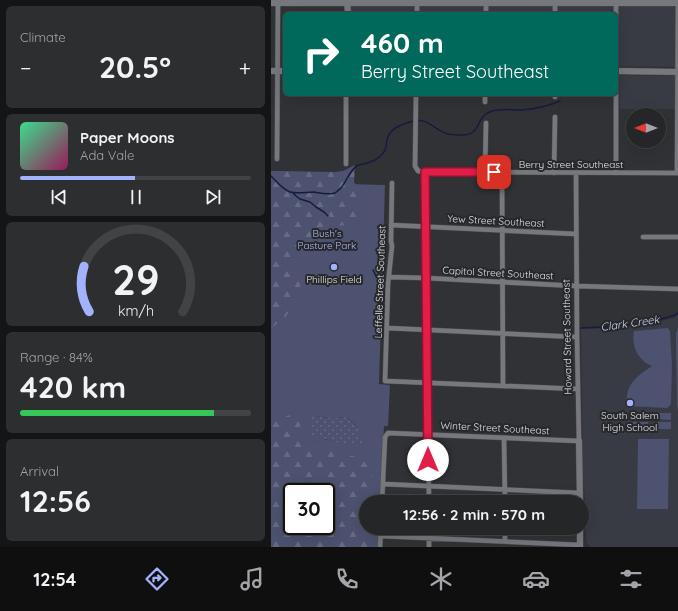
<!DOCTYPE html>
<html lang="en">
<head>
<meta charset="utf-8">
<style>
	:root { --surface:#252628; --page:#2d2e30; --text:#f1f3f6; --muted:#a3a5a8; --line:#424345; --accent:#a3b2fd }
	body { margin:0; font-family:Quicksand,sans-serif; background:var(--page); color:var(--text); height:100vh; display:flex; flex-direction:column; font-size:15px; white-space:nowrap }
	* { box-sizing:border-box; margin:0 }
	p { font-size:13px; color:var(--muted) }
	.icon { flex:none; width:22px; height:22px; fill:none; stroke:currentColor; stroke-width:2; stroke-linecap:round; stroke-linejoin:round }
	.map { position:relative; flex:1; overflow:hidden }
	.sheet { display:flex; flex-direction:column; gap:6px; padding:6px; background:#141516; width:271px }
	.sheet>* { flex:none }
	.top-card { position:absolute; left:12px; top:12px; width:335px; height:84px; border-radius:6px; box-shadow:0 4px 16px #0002,0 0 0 1px var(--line); background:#00695c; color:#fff; overflow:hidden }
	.needle { width:26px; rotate:270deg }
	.fabs { position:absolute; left:355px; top:108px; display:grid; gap:8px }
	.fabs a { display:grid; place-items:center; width:40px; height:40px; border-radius:50%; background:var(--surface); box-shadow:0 4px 16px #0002,0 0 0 1px var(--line); font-size:20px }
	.speed { position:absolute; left:12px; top:483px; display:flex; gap:8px; font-size:20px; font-weight:700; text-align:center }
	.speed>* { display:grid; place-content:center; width:52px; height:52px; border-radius:50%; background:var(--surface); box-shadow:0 4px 16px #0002,0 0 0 1px var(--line); line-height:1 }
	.speed .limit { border:2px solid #111; border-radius:6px; background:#fff; color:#111 }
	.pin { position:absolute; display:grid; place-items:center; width:34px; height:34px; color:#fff; margin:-17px; border-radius:8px; box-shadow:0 2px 6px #0006 }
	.me { position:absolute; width:44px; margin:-22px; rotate:0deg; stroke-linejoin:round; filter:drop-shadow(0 0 3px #0008) }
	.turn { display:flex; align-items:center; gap:14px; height:84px; padding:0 12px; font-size:18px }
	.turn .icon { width:52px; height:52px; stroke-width:2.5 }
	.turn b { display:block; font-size:28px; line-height:34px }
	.big { font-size:30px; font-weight:800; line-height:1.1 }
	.sheet .tile { flex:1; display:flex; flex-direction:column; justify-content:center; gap:6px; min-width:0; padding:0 14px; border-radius:6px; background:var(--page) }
	.sheet .dial { align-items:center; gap:0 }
	.dial svg { height:104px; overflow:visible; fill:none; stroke:var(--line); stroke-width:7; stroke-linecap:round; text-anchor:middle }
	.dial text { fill:var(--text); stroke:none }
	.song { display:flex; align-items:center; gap:12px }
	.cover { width:48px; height:48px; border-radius:6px; background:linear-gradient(135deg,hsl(150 70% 55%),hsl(330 70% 35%)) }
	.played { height:4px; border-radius:2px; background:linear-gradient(90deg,var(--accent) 50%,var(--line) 50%) }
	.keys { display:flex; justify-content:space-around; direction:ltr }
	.heat { display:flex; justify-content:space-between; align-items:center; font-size:22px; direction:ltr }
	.charge { height:6px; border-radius:3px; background:linear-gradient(90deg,#34c759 84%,var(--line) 0) }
	.trip { position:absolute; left:88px; top:495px; width:230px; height:40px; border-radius:20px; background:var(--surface); box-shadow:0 4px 16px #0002,0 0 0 1px var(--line); font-weight:800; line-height:40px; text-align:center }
	.tabs { display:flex; height:64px; justify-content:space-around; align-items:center; background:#0f0f10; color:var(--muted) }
	.tabs .icon { width:28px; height:28px }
	.tabs .current { color:var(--accent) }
	.tabs b { font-size:18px; color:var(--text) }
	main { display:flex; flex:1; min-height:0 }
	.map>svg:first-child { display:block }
</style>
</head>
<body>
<main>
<section class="sheet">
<div class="tile"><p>Climate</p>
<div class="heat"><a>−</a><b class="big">20.5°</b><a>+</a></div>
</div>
<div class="tile">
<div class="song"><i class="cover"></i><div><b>Paper Moons</b><p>Ada Vale</p></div></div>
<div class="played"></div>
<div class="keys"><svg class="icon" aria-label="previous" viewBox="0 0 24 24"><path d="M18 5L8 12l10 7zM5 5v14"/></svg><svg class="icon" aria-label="pause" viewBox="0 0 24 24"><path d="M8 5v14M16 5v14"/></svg><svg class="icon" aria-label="next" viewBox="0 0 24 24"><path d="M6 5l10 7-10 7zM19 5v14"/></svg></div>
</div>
<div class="tile dial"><svg viewBox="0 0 100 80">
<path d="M14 69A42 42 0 1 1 86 69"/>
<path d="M14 69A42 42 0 0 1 10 34" stroke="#a3b2fd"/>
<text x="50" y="56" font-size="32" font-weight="700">29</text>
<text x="50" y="72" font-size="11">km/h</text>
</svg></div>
<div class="tile"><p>Range · 84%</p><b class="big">420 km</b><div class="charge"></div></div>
<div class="tile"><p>Arrival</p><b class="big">12:56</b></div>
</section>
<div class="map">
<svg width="407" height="547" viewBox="0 0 407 547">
	<defs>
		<pattern id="forest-firs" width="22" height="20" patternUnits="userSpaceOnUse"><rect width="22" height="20" fill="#4c526f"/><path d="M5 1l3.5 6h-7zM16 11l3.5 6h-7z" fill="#666b83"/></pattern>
		<pattern id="garden-dots" width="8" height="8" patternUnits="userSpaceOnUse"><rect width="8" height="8" fill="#4c526f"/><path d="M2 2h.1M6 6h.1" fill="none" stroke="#666b83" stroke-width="1.8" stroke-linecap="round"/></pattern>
	</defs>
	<rect width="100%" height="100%" fill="#313236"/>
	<!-- built -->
	<path fill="#383a44" d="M80,0H407V67L345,66V14H80Z
		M348,75L407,76V109H349Z
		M407,315V547H319L316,543L315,539V513L312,475L310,329L342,328L382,323L403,318Z"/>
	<!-- green -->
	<path fill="#4c526f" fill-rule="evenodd" d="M0,171L76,173V184L114,185L108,384L119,385L117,426H113L110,502H95V528H108L107,547H0ZM46,416C57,419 65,418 76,417L87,428V435L63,441L52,439ZM21,492H55V526H21Z
		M397,328L399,331L401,365L400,404L396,408L357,406C352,386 366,376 381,366C372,363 364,353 363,344C362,340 362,335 363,331Z
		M407,328V410L406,406L405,342V333Z
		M362,412L377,413V420L362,419Z
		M385,413H400V420L384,419Z
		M362,422H377V429L361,428Z
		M385,422H400V429H385Z
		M367,439H398L397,509H366Z"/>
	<!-- forest -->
	<path fill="url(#forest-firs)" fill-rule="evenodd" d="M84,165L83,182L89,192L88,223L61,227L38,239L27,248L19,265L27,275L31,294L13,319L0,328V171L64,172L72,171Z
		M32,412L29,425L34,443L85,457L102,467L100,502H95V528H98L97,547H0V422L5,421L21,414ZM21,492H55V526H21Z"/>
	<!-- garden -->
	<path fill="url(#garden-dots)" d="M46,416C57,419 65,418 76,417L87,428V435L93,442L91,445L82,446L41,436C37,429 38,425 41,417Z"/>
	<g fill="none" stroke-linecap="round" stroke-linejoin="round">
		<!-- stream -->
		<path stroke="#161b40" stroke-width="1.5" d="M339,14L340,11
			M0,176C6,182 11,189 19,192C26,194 35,192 43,192C49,193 58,195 64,193C66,192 67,190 69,189C76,182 78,170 87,165C91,164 95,164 99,162C104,161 110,156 113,152C116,148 115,144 116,140C118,129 129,125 139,122C158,116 162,130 177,134C182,135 188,135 193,135C211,134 204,116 221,111C230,108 241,110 251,110C264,109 277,106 289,101
			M21,192L25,196L29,199L39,202L45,207L53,212L57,216
			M102,270L105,276L110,280
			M310,328L354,326L384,321L404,315L407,313"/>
		<defs>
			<path id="street" d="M146,0V14
				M215,14V0
				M284,14V0
				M75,94V164
				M145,94L144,166L147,171L154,172L407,173
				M284,94V97
				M214,102V94
				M6,159L7,0
				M154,172L158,502
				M214,172L215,123
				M231,172L232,386
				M283,173L284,117
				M345,173V0
				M406,173L407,5
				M121,183L120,241L121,246L117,284L114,381L307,389
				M120,225L305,234
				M372,237H407
				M118,277L155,278L305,286L407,289
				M116,328L306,337
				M233,438L234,502
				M112,484L309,493
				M111,502L114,437L117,433L308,441L306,337L305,173
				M158,528V547
				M234,528V541
				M110,536L309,545
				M109,547L110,528"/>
			<path id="secondary" d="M76,0L77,14
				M0,3H407
				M0,71H14
				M345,71L407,72
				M308,441L309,502
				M309,547V528"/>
		</defs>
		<!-- street casing -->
		<use href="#street" stroke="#4d4e51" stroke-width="5.5"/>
		<!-- secondary casing -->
		<use href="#secondary" stroke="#4d4e51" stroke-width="7"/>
		<!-- street -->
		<use href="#street" stroke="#77787d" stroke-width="4.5"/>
		<!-- secondary -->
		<use href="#secondary" stroke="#77787d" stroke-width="6"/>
	</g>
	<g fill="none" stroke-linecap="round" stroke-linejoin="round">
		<defs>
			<path id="route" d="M157,460L154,172H223"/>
		</defs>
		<!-- route casing -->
		<use href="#route" stroke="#92132f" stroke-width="10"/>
		<!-- route -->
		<use href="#route" stroke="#e11d48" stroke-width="7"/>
	</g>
	<!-- markers -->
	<g fill="#a3b2fd" stroke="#27282c" stroke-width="1.5">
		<circle cx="63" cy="267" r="4"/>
		<circle cx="359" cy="403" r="4"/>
	</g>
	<g text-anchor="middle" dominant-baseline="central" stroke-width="4" stroke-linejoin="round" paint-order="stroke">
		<!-- street labels -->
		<g font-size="10" fill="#e1e1e4" stroke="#27282c">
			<text x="300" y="164">Berry Street Southeast</text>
			<text transform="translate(225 221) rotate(3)">Yew Street Southeast</text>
			<text transform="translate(227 273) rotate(3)">Capitol Street Southeast</text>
			<text transform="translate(109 282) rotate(-88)">Leffelle Street Southeast</text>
			<text transform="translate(296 337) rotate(-91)">Howard Street Southeast</text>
			<text transform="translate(224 428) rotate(3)">Winter Street Southeast</text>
		</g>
		<!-- park labels -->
		<g font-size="10" fill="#b1bdf5" stroke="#27282c">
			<text x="56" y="233">Bush's<tspan x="56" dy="12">Pasture Park</tspan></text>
		</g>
		<!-- poi labels -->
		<g font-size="10" fill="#e1e1e4" stroke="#27282c">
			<text x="63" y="279">Phillips Field</text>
			<text x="359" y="415">South Salem<tspan x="359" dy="12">High School</tspan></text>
		</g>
		<!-- water labels -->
		<g font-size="11" font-style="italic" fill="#d2d9f6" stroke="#27282c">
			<text transform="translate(359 323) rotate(-8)">Clark Creek</text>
		</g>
	</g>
</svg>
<div class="fabs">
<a><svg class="needle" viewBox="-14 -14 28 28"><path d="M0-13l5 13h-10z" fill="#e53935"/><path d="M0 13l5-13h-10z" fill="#a3a5a8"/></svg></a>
</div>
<div class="speed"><div class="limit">30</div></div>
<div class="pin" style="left:223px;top:172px;background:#d93025"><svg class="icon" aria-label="arrive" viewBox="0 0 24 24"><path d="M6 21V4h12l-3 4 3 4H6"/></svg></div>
<svg class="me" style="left:157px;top:460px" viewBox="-20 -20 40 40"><circle r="19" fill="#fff"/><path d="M0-13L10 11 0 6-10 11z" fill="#e11d48"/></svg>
<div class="trip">12:56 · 2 min · 570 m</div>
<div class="top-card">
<div class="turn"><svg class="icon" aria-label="right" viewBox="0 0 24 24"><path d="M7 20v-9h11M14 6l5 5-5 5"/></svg><div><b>460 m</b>Berry Street Southeast</div></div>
</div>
</div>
</main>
<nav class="tabs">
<b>12:54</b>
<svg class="icon current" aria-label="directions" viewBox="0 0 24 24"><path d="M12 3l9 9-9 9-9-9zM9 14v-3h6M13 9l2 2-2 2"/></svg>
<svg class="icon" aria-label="music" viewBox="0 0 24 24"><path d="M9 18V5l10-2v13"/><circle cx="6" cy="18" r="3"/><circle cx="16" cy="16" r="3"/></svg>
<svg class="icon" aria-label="phone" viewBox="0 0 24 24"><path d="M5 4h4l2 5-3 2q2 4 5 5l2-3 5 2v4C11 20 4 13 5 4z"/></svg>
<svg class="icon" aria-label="climate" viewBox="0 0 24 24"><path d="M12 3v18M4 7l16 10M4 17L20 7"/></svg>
<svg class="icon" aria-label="car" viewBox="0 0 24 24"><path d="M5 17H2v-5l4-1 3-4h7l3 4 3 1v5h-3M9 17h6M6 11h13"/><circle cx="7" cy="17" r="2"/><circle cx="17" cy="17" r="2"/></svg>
<svg class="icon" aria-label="filters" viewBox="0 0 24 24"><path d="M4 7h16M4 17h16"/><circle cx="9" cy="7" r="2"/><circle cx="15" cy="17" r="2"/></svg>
</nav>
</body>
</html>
